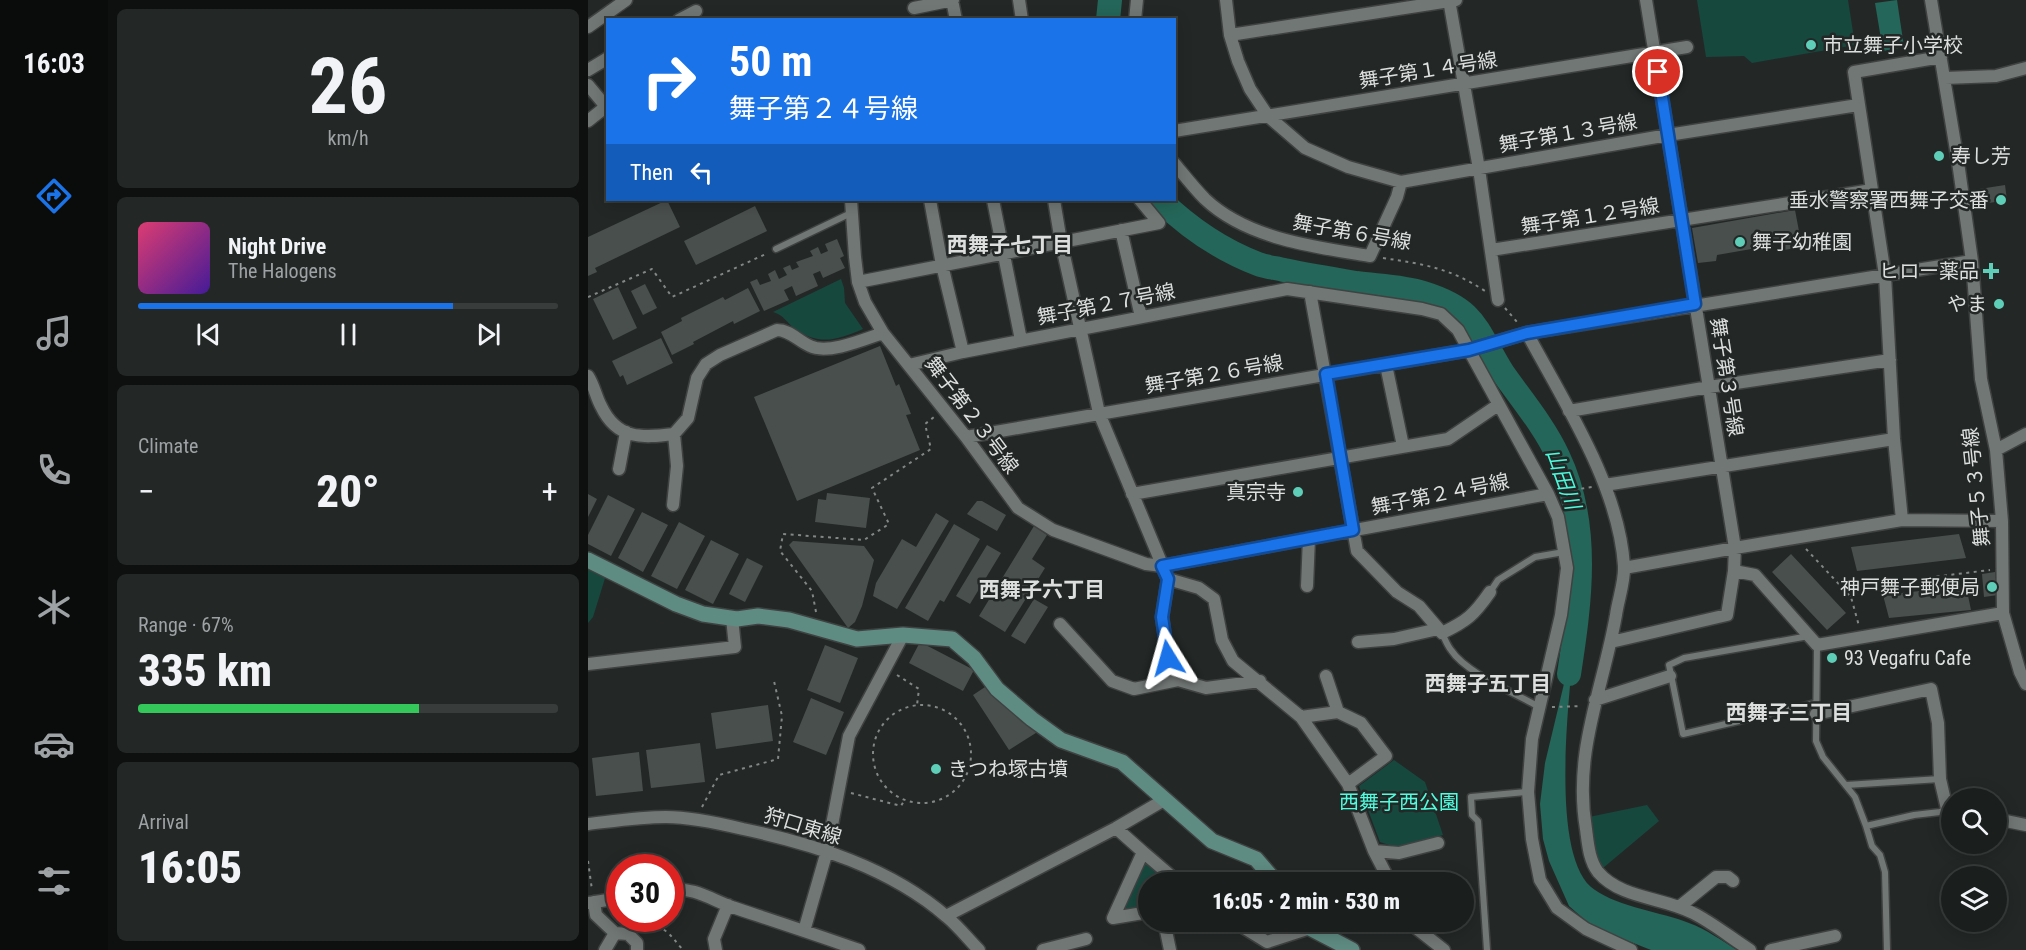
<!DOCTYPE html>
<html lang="en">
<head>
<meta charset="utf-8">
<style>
	:root { --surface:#1a1e1d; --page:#232726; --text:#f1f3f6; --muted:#9fa2a4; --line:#383c3b; --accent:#1a73e8 }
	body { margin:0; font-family:"Roboto Condensed","Noto Sans JP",sans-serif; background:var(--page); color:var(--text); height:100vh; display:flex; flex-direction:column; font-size:22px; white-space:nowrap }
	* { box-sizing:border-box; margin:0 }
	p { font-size:20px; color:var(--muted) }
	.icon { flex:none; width:33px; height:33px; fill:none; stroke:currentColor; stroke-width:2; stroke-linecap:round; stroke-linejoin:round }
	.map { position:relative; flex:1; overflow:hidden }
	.panel { display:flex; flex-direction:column; gap:9px; padding:9px; background:#0e1010; width:480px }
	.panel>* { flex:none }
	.guide { position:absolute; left:18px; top:18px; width:570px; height:183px; border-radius:0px; box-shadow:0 3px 15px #0003,0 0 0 2px var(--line); background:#1a73e8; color:#fff; overflow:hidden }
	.buttons { position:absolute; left:1353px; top:788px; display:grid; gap:12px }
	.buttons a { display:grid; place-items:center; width:66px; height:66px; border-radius:50%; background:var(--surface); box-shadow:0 3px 15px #0003,0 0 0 2px var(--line); font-size:30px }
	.speed { position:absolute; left:18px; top:854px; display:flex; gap:12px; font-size:30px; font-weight:700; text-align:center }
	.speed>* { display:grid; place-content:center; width:78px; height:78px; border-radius:50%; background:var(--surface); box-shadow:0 3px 15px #0003,0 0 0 2px var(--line); line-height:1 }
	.speed .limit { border:9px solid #d22; background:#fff; color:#111 }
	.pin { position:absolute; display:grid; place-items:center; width:51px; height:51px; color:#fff; margin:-26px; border:3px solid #fff; border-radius:50%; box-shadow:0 2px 6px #0007 }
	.me { position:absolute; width:66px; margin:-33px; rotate:352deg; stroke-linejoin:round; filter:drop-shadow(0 0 4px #0008) }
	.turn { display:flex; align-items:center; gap:21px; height:126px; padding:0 24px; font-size:27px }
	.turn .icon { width:78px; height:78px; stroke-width:2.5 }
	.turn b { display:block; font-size:42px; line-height:51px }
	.then { display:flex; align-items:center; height:57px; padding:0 24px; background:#0003; gap:12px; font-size:22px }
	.big { font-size:45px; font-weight:800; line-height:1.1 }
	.panel .widget { flex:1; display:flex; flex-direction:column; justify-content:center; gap:9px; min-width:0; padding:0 21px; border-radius:9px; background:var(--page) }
	.panel .dial { align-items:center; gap:0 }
	.dial b { font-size:78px; line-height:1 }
	.song { display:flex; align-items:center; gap:18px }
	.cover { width:72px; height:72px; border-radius:9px; background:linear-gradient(135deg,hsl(340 70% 55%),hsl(260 70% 35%)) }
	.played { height:6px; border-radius:3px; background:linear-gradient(90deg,var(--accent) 75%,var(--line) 75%) }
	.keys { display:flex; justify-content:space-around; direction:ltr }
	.heat { display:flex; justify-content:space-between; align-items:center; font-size:33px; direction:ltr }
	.charge { height:9px; border-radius:4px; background:linear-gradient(90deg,#34c759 67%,var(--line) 0) }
	.trip { position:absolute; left:550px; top:872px; width:336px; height:60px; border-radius:30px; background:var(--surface); box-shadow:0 3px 15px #0003,0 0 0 2px var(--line); font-weight:800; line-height:60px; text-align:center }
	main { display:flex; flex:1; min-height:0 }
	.dock { display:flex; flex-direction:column; width:108px; justify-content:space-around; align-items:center; background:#0a0c0c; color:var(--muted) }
	.dock .icon { width:42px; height:42px }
	.dock .on { color:var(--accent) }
	.dock b { font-size:27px; color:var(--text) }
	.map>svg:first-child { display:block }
</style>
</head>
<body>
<main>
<nav class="dock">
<b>16:03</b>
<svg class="icon on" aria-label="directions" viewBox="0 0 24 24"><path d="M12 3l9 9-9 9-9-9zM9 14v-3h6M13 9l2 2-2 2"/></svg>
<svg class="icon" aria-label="music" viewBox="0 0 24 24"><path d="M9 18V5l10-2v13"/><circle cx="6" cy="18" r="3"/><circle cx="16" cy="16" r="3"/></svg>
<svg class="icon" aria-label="phone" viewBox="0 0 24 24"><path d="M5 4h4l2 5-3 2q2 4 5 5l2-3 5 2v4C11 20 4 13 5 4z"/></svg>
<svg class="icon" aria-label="climate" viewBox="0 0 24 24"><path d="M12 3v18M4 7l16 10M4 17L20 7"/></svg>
<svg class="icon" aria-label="car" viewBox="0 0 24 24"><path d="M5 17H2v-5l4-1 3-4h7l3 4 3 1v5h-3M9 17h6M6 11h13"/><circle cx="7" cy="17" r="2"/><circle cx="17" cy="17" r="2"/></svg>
<svg class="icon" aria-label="filters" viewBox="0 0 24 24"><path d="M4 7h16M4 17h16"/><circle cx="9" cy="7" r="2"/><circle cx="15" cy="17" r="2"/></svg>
</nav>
<section class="panel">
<div class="widget dial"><b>26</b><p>km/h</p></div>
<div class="widget">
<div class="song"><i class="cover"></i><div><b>Night Drive</b><p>The Halogens</p></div></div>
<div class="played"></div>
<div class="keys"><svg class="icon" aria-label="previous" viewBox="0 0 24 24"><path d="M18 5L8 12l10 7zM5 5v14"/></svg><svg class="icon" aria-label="pause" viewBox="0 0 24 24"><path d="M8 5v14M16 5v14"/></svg><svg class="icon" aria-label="next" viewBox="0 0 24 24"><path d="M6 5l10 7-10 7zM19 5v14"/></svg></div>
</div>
<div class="widget"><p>Climate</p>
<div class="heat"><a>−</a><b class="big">20°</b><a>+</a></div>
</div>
<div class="widget"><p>Range · 67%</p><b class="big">335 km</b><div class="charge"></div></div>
<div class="widget"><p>Arrival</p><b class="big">16:05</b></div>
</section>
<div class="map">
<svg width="1438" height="950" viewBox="0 0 1438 950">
	<rect width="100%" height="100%" fill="#232827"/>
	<!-- green -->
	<path fill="#17483e" d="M1109,0H1260L1267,45L1164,63L1156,56L1118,57Z
		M253,279L256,288L257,303L275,329C249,340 232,346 207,329C198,322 197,316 185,312Z
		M0,566L18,575L5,617L0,623Z
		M806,760L837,782L855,835L810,848L792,842L771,786Z
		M1059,805L1071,821L1015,868L1006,856L1001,817Z
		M557,861L581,882H561V905L533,911Z"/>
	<!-- water -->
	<path fill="#246659" d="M1309,0L1316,47L1295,51L1287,3Z
		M986,642C982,694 960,859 1007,890C1031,907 1073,912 1101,923C1118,929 1134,941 1149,950H1063L1005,927L981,906L961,861L955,839L952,804L957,763Z"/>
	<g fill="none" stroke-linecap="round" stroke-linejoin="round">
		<!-- river -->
		<path stroke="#246659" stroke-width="24" d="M520,20L522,0
			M572,200C600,227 633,250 670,264C678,267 688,268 696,270C720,275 744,279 768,283C790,286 814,286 835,293C890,310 888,330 915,373C934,400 956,426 970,456C1003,525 992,602 981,674"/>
	</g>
	<!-- building -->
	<path fill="#494f4d" d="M1417,185L1419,200L1389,205L1385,190Z
		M79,200L92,227L7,268L9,272L0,276V237Z
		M167,206L179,231L108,265L96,241Z
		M1207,210L1214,247L1196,250L1192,244L1129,255L1128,261L1110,263L1104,228Z
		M249,239L256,256L252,258L257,268L235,278L232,271L225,274L230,286L208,296L204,286L196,290L201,300L176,311L162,282L169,279L172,285L183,281L180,274L187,270L191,279L199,275L195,268L202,265L204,270L211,267L208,262L225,256L222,251L230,247L233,254L240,251L237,244Z
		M57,284L69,308L55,315L43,291Z
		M30,287L49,328L25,340L5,299Z
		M160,288L172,311L146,324L145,321L105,342L106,344L84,355L73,332L94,321L93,318L135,297L137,300Z
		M73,338L85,363L39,385L35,375L32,377L24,361Z
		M292,346L308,386L311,384L323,414L318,415L332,450L209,501L166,397Z
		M239,493L282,498L278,528L227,522L230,499L238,500Z
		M0,494L9,499L0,517Z
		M20,495L47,509L23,556L0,544V535Z
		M389,501H394L418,515L409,531L379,514Z
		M54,512L80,525L55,572L30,558Z
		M348,513L361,521L309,609L285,596L288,583L314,539L328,547Z
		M91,522L117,536L89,589L63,576Z
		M366,524L392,539L356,602L352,600L340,621L317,608Z
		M446,526L459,535L444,559L457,568L417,632L391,616Z
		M1371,534L1378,558L1269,571L1263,547Z
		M123,540L151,554L125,604L97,590Z
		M205,541L276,546L286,560L274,606L267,622L260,628L201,545Z
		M399,545L413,553L382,604L368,596Z
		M1203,554L1258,613L1239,630L1184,572Z
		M159,558L175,566L157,602L141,594Z
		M1407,572L1410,595L1396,597L1394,574Z
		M1378,586L1383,610L1301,618L1295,595Z
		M446,599L460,607L437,644L423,636Z
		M332,642L386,670L375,691L321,663Z
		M237,645L270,658L252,703L219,690Z
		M400,685L409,700L451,731L421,750L385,695Z
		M223,698L256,712L238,755L205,742Z
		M180,705L185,741L128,749L123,713Z
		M112,743L117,782L63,788L58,750Z
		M51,752L55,791L8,796L4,758Z"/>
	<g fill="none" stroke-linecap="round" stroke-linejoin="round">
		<defs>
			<path id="lane" d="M188,249L263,213
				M902,592L910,580L947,557L976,552
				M854,633C857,639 859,645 863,650C878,673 927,693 951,707
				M1221,636L1096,658L1081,665L1095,734L1228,703
				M1229,645L1228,741L1235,757L1267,797L1278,826L1284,846L1292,855L1297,872L1299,950
				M1258,785L1352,779
				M1278,826L1326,815L1352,812L1359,809
				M899,950L890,821L884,815L883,797L939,792"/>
			<path id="street" d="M364,0L368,20
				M431,0L434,20
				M638,0L642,35L650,61L662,89L680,116L717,148L760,167L813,182
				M861,0L891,169L910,300
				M1343,0L1370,162L1384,261L1393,379L1408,450L1414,521L1415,613L1432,672L1438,684
				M326,8L365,0
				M91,20L108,11
				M547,20L549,0
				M0,27L38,0
				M642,35L868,0
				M0,70L20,58
				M1357,78L1408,76L1438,68
				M0,85L20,109
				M0,121L20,105
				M586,131L1099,47
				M586,163C596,175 606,188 617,199C659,239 727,247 782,256L809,197L813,182L1080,135L1270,105
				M263,200L267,257L270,282L277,302L295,333L378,437L430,508L465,530L558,564L574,566L960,494
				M342,200L354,265L375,352
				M405,200L433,340
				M466,200L473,242L511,413L580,579L611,588L626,599L634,640L645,661L713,717L760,784L786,851L802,882
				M533,230L553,317
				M903,250L1284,190
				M270,282L571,223L552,200
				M722,292L769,551L809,592L831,606L854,633C879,621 886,615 902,592
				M939,333C976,402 1031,486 1036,566C1037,581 1030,600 1028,615C1015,689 985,752 998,829C1000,844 1001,860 1010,872C1033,899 1075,897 1105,913C1125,923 1143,938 1162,950
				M321,365L375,352L699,289L834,309L853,314L870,330L960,494L970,517L979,568L973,615L944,739L940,792L944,839L952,880L969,908L998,929L1043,950
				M798,365L815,446
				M0,376C6,385 8,397 13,406C29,440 54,438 86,434L100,418L109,378L118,364L132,355L189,330C202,330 210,341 222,346C240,355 277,339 295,333
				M981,411L1121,387L1302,360
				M378,437L881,350L939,333L1384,261
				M1408,450L1438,434
				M31,469L38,432
				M1017,485L1306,439
				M544,494L860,439L910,405
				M85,505L89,466L86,434
				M1314,520L1306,439L1297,275L1266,72L1353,57
				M1036,568L1147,548L1314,520L1414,521
				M1146,571L1167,575L1229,645L1415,613
				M719,586L721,538
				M472,624L524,681L546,689L590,680L618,688L672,681
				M770,642L806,639L850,629
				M1023,642L1139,615L1146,571L1147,548L1058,0
				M580,658L574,617L580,579
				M0,664L147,647L144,618
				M738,676L750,712
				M1007,700L1082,676
				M1228,714L1343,689L1350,723L1352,779L1359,809H1364
				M713,717L750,712L773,723L798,756L760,784
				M1408,819L1438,825
				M0,824C26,821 52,817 78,817C103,817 130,823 155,829C226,844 303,868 359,917C371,927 380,939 391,950
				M528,828L555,852
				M786,851L811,853L850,843
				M82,890C106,887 122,899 144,907C186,921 229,935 271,950
				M6,902L8,915L27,933L17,950
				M0,903L32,898
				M1091,907L1128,877H1140L1145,881
				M358,916L528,828L576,800
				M525,918L555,852L590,882
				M525,918L561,912
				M576,921L582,950
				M645,921L679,942L722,928
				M821,921L823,924L856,950
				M216,931L239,851L261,736L315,635
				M27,933L40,934L49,943V950
				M128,950L126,939L140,905
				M455,950L498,939
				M1183,950L1247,936"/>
			<path id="secondary" d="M0,560L88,604L115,614L149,619L170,616L201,620L269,639L315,635L364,639L386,658L409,689L444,719L473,740L534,762L624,841L668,859L688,882
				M717,921L722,928L764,950"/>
		</defs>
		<!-- lane casing -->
		<use href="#lane" stroke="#3f4241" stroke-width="9"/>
		<!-- street casing -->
		<use href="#street" stroke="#3f4241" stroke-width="15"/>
		<!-- secondary casing -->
		<use href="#secondary" stroke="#3f4241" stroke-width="18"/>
		<!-- path -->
		<path stroke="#838786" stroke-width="2" stroke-dasharray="3 4.5" stroke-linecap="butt" d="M795,258C835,264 862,268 897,291
			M0,297L64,269L84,297L180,253
			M917,308L929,322
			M971,492L1004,487
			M1218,549L1263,597L1271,626
			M1263,597L1279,585L1402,570
			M228,612L224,591L192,551L195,534L276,540L301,524L284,488L343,449L337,424L346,417
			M309,675L331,689L329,705
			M285 754a49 49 0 1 1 98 0a49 49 0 1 1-98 0Z
			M964,707L994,706
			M263,793L313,806L317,799
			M114,807L131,775L190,759L194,716L186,681
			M0,861L4,890
			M54,929C76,922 81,934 95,950"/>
		<!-- lane -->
		<use href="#lane" stroke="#717775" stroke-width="6"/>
		<!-- street -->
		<use href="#street" stroke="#717775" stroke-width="12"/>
		<!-- secondary -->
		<use href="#secondary" stroke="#5e8b82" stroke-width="15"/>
	</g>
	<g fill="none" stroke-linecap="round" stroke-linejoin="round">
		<defs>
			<path id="route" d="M580,658L574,617L580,579L574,566L765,530L738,374L881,350L939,333L1107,304L1070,72"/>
		</defs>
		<!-- route casing -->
		<use href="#route" stroke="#114b97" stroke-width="15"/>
		<!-- route -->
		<use href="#route" stroke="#1a73e8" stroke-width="10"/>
	</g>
	<!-- markers -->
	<g fill="#5eceb8" stroke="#232827" stroke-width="2">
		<circle cx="1223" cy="45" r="6"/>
		<circle cx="1351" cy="156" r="6"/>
		<circle cx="1413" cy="200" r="6"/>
		<circle cx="1152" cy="242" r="6"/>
		<path d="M1400 262h6v6h6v6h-6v6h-6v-6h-6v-6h6z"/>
		<circle cx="1411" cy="304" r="6"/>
		<circle cx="710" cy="492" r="6"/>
		<circle cx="1404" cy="587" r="6"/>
		<circle cx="1244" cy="658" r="6"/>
		<circle cx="348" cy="769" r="6"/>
	</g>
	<g text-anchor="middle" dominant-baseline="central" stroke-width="5" stroke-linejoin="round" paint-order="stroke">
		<!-- poi labels -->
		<g font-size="20" fill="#dcdfde" stroke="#232827" text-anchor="start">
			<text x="1235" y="45">市立舞子小学校</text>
			<text x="1363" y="156">寿し芳</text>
			<text x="1401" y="200" text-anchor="end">垂水警察署西舞子交番</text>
			<text x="1164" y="242">舞子幼稚園</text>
			<text x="1391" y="271" text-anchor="end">ヒロー薬品</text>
			<text x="1399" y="304" text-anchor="end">やま</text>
			<text x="698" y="492" text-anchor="end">真宗寺</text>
			<text x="1392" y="587" text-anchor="end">神戸舞子郵便局</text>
			<text x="1256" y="658">93 Vegafru Cafe</text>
			<text x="360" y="769">きつね塚古墳</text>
		</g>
		<!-- street labels -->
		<g font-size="20" fill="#dcdfde" stroke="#232827">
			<text transform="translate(840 70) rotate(-9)">舞子第１４号線</text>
			<text transform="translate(980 133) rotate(-10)">舞子第１３号線</text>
			<text transform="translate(1002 216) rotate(-9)">舞子第１２号線</text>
			<text transform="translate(764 232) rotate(10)">舞子第６号線</text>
			<text transform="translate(518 304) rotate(-11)">舞子第２７号線</text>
			<text transform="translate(626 374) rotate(-10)">舞子第２６号線</text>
			<text transform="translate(1139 377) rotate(81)">舞子第３号線</text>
			<text transform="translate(384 415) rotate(53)">舞子第２３号線</text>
			<text transform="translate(1388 487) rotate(-96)">舞子５３号線</text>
			<text transform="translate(852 494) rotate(-11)">舞子第２４号線</text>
			<text transform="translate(215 826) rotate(17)">狩口東線</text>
		</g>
		<!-- park labels -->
		<g font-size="20" fill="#50fdde" stroke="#232827">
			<text x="811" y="802">西舞子西公園</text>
		</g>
		<!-- neighbourhood labels -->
		<g font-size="21" font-weight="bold" fill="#dcdfde" stroke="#232827">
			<text x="422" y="245">西舞子七丁目</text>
			<text x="454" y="590">西舞子六丁目</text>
			<text x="900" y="684">西舞子五丁目</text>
			<text x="1201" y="713">西舞子三丁目</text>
		</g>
		<!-- water labels -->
		<g font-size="21" font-style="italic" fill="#4bf9db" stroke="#232827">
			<text transform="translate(975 479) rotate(70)">山田川</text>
		</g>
	</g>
</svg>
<div class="buttons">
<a><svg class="icon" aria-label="search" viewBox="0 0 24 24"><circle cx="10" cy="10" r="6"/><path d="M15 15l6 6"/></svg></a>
<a><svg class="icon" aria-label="layers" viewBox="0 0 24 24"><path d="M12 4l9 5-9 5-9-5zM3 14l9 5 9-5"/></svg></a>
</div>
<div class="speed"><div class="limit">30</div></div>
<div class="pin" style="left:1070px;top:72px;background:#d93025"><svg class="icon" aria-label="arrive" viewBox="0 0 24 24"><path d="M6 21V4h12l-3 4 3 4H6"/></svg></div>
<svg class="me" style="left:580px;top:658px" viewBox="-20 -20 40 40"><path d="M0-17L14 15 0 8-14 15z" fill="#1a73e8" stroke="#fff" stroke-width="4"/></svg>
<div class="trip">16:05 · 2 min · 530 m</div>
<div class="guide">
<div class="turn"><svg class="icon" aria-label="right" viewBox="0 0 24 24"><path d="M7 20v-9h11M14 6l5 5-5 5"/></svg><div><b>50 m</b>舞子第２４号線</div></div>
<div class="then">Then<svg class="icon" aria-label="left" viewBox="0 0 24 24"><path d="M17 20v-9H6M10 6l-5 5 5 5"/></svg></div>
</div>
</div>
</main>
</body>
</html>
